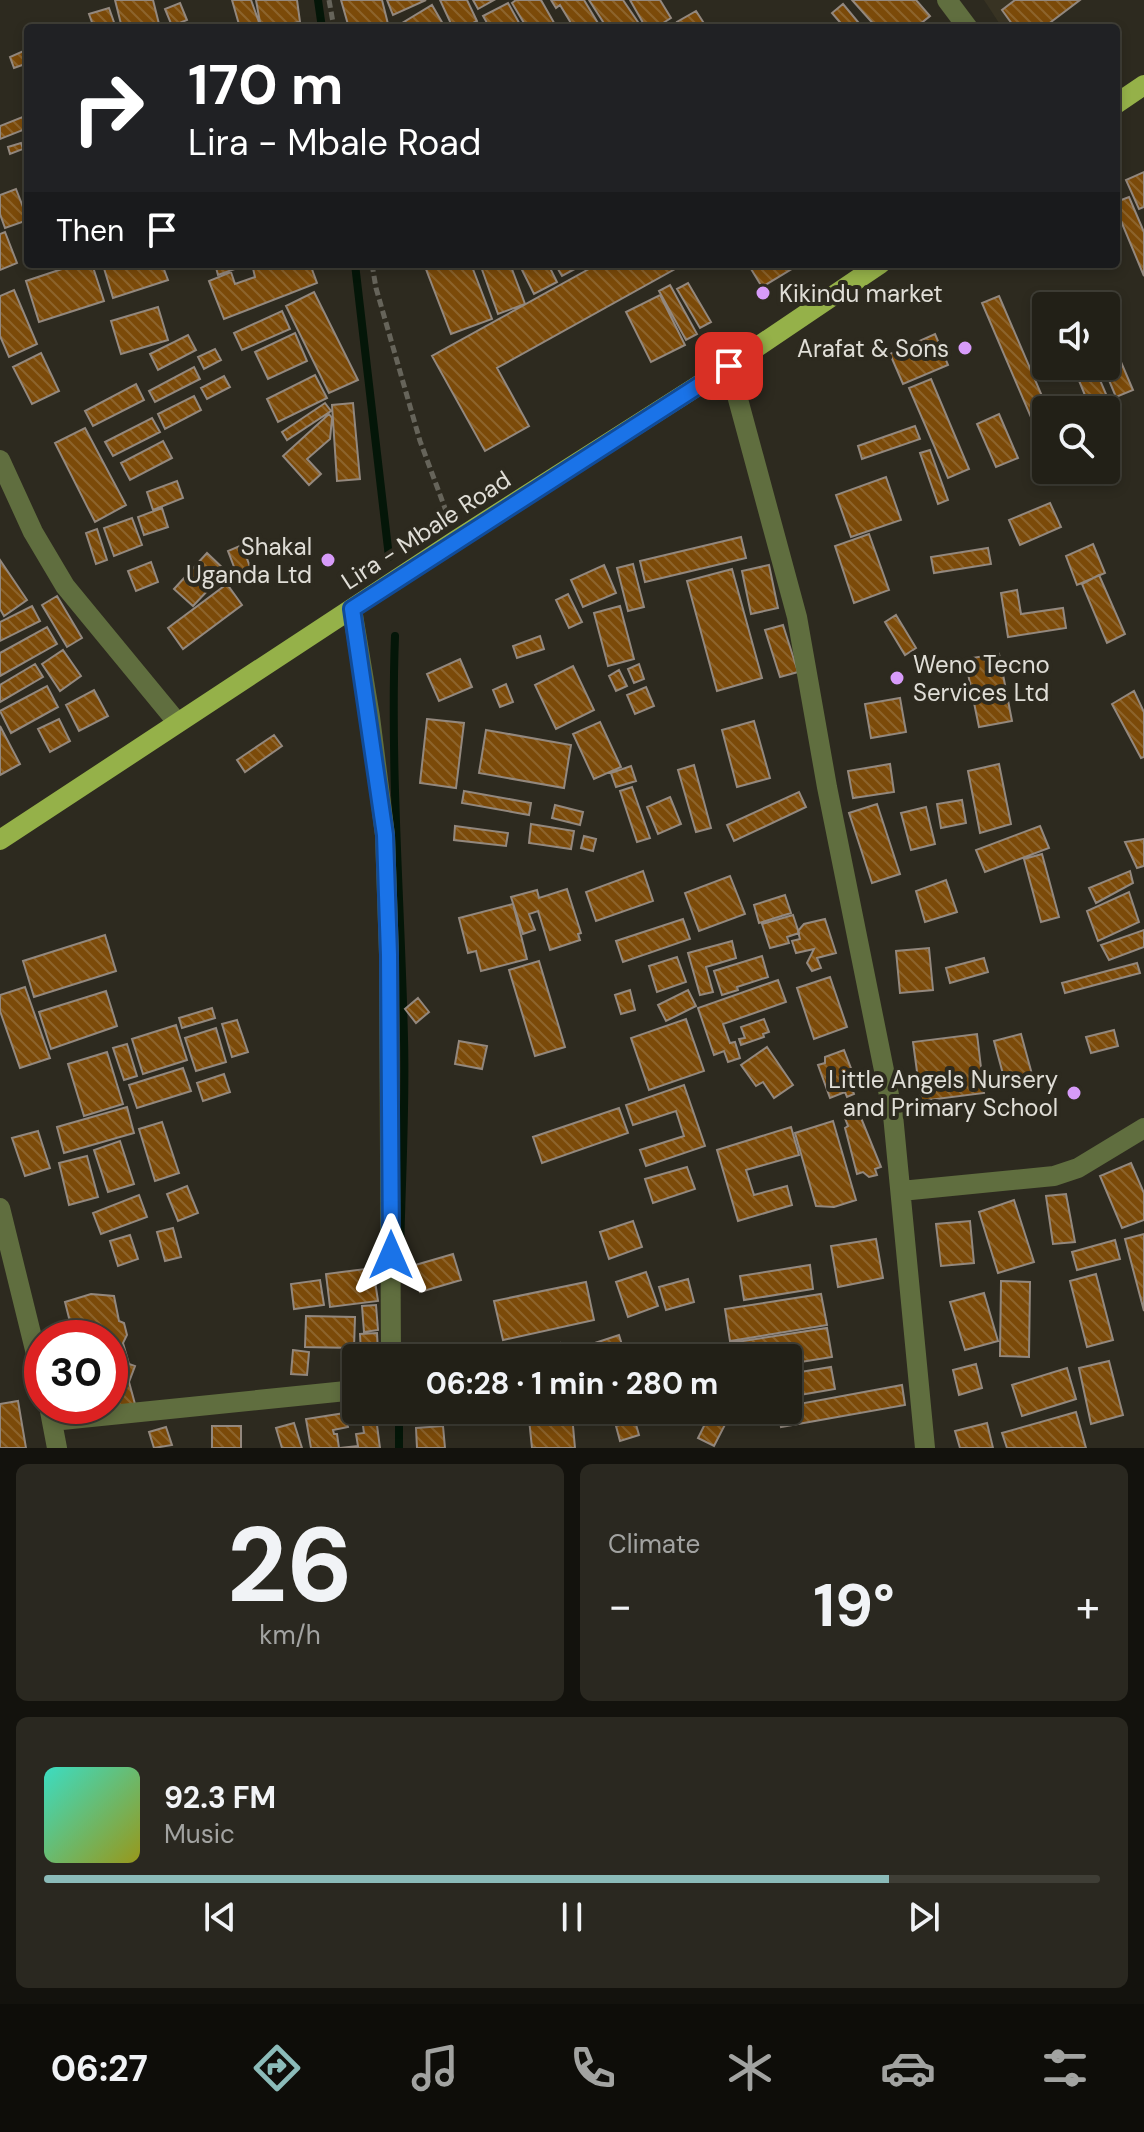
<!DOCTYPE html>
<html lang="en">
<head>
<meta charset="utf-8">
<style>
	:root { --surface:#222017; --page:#2a2820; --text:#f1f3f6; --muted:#a2a3a1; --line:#3f3e36; --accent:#8bbbb9 }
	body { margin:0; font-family:"DM Sans",sans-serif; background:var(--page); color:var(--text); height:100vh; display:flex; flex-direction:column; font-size:30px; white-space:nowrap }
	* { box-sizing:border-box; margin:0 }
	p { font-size:26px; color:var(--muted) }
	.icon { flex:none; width:44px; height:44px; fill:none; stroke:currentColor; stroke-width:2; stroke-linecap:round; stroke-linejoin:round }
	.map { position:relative; height:1448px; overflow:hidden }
	.panel { display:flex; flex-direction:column; gap:16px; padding:16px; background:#13120d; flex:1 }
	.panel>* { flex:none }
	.banner { position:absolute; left:24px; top:24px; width:1096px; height:244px; border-radius:8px; box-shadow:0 4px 12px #0003,0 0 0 2px var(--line); background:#202124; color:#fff; overflow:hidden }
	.buttons { position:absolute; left:1032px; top:292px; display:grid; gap:16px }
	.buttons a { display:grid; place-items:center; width:88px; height:88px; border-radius:8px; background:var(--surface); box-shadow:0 4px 12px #0003,0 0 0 2px var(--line); font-size:40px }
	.speed { position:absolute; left:24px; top:1320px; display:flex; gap:16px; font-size:40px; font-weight:700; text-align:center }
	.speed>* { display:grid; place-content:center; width:104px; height:104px; border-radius:50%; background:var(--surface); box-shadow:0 4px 12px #0003,0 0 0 2px var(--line); line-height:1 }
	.speed .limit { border:12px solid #d22; background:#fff; color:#111 }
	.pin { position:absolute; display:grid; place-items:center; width:68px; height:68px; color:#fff; margin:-34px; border-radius:16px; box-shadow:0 4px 12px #0006 }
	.me { position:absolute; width:88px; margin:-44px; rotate:0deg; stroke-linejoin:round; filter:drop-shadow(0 0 6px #0008) }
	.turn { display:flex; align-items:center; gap:28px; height:168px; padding:0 32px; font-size:36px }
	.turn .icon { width:104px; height:104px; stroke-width:2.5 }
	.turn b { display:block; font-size:56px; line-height:68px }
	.then { display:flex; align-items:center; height:76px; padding:0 32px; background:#0003; gap:16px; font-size:30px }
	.big { font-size:60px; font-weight:700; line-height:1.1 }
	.panel .tile { flex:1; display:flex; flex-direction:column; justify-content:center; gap:12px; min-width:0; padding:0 28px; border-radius:12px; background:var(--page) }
	.panel .dial { align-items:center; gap:0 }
	.dial b { font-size:104px; line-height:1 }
	.song { display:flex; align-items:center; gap:24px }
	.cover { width:96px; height:96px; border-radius:12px; background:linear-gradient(135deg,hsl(170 70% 55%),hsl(60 70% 35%)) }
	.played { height:8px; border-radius:4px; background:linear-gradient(90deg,var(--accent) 80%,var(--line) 80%) }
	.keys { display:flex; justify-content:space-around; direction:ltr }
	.heat { display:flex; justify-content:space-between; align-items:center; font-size:44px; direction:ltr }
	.panel .tiles { flex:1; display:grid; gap:16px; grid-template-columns:1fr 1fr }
	.tile:last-child { grid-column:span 2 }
	.trip { position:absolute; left:342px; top:1344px; width:460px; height:80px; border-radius:8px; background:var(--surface); box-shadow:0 4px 12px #0003,0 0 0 2px var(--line); font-weight:700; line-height:80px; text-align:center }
	.tabs { display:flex; height:128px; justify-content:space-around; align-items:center; background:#0e0d09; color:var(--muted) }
	.tabs .icon { width:56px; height:56px }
	.tabs .on { color:var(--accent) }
	.tabs b { font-size:36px; color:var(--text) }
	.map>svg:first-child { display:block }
</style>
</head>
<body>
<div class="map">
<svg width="1144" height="1448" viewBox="0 0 1144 1448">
	<defs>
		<pattern id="building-back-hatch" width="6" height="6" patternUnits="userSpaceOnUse" patternTransform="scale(2)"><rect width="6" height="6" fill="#7b4a09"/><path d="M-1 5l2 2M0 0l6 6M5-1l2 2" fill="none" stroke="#8d642c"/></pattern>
	</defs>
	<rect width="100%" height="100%" fill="#2d2a1f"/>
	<!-- built -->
	<path fill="#383323" d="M984,0H1048L1001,26Z"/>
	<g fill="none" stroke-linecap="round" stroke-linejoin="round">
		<!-- stream -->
		<path stroke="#041608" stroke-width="8" d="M318,0L322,28
			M355,264L389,557
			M395,636C390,770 401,905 404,1039C406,1112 401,1186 400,1259
			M399,1410V1448"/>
	</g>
	<!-- building -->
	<path fill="url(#building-back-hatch)" stroke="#93887e" stroke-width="2" d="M115,0H153L160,28H122Z
		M232,0H251L260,25L240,28Z
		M256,0H297L300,22L261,28Z
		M341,0H382L389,28H349Z
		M387,0H426L393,15Z
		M440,0H467L477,21L463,28H453Z
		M473,0H494L478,9Z
		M516,0H541L557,28H527L512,3Z
		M551,0H584L601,28H574L560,5L556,8Z
		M589,0H623L642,28H607Z
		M630,0H660L671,18L655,28H646Z
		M852,0H916L930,16L915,28H877Z
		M1015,0H1080L1043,28H1015L1002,10Z
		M180,3L187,20L172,26L165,9Z
		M508,3L522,28H490L483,16Z
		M843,4L863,28H845L832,13Z
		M432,5L443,24L437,28H394Z
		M109,8L116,28H94L89,14Z
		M696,11L707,28H680L677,22Z
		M28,49V63L14,68L10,57Z
		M25,116L28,128L0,139V126Z
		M21,143L23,149L10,154L8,147Z
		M1144,172V207L1139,209L1126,180Z
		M16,189L28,220L5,228L0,214V195Z
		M1129,197L1144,232V276L1116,209V202Z
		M5,232L17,263L0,270V234Z
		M77,264H92L104,301L39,322L26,281Z
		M162,264L168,280L113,298L103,265Z
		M215,264H245L246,265L218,275Z
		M310,264L317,283L224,319L209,281L231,272L235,284L255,277L252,264Z
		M424,264H471L492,319L451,334Z
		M480,264H510L525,304L498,314Z
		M519,264H548L557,282L534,294Z
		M555,264H584L562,276Z
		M598,264H684L497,368L529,426L485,451L432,356Z
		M748,264H800L762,287Z
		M688,283L711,322L700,328L677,289Z
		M670,285L697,334L686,340L659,291Z
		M14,290L37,344L9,357L0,336V296Z
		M314,292L358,380L329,393L286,306Z
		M660,295L685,345L651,362L626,312Z
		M999,296L1048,410L1046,416L1033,422L982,303Z
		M158,307L168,340L121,354L111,321Z
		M282,311L290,329L242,350L234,333Z
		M1106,327L1133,390L1116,397L1103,366H1106Z
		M295,333L307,361L268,379L255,352Z
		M935,334L948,365L903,384L890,354Z
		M188,335L196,350L158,370L150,354Z
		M215,349L221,360L204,369L198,357Z
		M41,353L59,391L32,404L13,367Z
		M1073,366H1094L1117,420L1106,425V410H1091Z
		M194,367L200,379L155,402L149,391Z
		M315,375L327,398L278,422L267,399Z
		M224,376L230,387L207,399L201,388Z
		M931,379L969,469L948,478L909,388Z
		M136,384L144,400L93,426L85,411Z
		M194,396L201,410L165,429L158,414Z
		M325,403L331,411L287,440L282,432Z
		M353,403L360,479L337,481L332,405Z
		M329,414L332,418L330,439L307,459L321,474L309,485L283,456Z
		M999,414L1018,458L996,467L977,424Z
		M152,418L160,432L113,456L105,442Z
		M915,426L920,439L862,459L858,446Z
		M85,428L126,505L95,522L55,443Z
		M163,441L172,458L130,480L121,463Z
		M1046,445V470H1057L1043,476L1033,451Z
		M930,450L948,500L938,504L920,453Z
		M886,477L901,520L851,537L836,495Z
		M177,481L183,498L153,510L147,492Z
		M1050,503L1061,527L1020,545L1009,520Z
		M162,508L168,527L144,535L138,517Z
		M132,518L142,545L114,556L104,528Z
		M97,529L107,560L96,564L86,533Z
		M869,534L889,590L854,603L835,546Z
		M741,537L746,558L645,582L640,561Z
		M1093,544L1105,573L1077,585L1066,556Z
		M242,545L250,567L236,572L228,551Z
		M988,548L991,564L934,573L931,557Z
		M207,553L226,571L193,606L174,589Z
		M0,560L27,600L4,616L0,609Z
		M151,562L158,582L136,591L128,571Z
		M633,564L644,607L628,611L617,568Z
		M604,565L616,593L583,607L571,580Z
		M769,565L778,608L751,614L742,571Z
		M732,569L762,678L717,691L687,581Z
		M1099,575L1125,634L1107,643L1082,584Z
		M227,584L242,605L183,649L168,628Z
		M1017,590L1021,614L1063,608L1066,628L1008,637L1001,593Z
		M568,594L582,622L569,628L556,600Z
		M57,596L82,638L67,647L42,605Z
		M32,606L40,621L0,641V622Z
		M620,606L634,659L608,666L594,613Z
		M896,615L916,648L905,655L885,622Z
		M783,625L798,672L780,677L765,630Z
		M47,627L57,644L0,676V653Z
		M540,636L544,649L517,658L513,646Z
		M63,650L81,676L60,691L42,664Z
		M999,654L1012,721L979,727L965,659Z
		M460,659L472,687L439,701L427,674Z
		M35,664L43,677L0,702V685Z
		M639,664L644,679L634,683L628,669Z
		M573,666L594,710L556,729L535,685Z
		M619,670L627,686L616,691L609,676Z
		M506,684L513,702L500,707L493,690Z
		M47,686L58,707L11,733L0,711Z
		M646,687L654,706L635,714L627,695Z
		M94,690L108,716L79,731L66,705Z
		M1134,691L1144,712V757L1141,758L1112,704Z
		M900,698L906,732L871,738L865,704Z
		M59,719L70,741L50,752L38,729Z
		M427,719L464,723L456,788L420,783Z
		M754,721L770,778L737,787L722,730Z
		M600,722L621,767L594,779L573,734Z
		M0,726L20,764L0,775Z
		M486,730L571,745L564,788L479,773Z
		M274,735L282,746L245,772L237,760Z
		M890,764L894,792L853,798L848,771Z
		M999,764L1011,824L980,833L968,771Z
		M694,765L711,828L696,832L678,770Z
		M631,766L636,781L616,787L611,773Z
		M632,787L650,838L637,842L620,791Z
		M464,791L531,803L529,815L462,803Z
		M799,792L806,807L734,841L727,825Z
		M670,797L681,824L658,834L647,807Z
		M962,800L966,823L941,828L937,804Z
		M877,804L900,874L872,883L849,813Z
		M555,805L583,812L580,825L552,818Z
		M926,807L935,844L911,850L901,813Z
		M531,824L574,831L571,849L529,843Z
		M455,826L508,833L506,846L454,840Z
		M1040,826L1049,848L985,872L976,850Z
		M584,836L596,839L593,851L581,848Z
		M1144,839V866L1137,868L1125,842Z
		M1042,854L1059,917L1041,922L1024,859Z
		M643,871L653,901L596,921L586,892Z
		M1130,871L1133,883L1096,903L1089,888Z
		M730,876L745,914L699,931L685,893Z
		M946,880L957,912L925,922L916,891Z
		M567,889L581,933L578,934L580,940L550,950L538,911L529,914L535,930L523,934L511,897L537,890L539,898Z
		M1129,892L1139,922L1098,941L1087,911Z
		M785,895L791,913L759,923L754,905Z
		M513,904L527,959L481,971L476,951L468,953L459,918Z
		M793,915L799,933L787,937L789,943L770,948L762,924Z
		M683,919L690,939L623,962L616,941Z
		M825,919L836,953L817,958L821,968L812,971L807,963L814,949L796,953L792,941L800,939L798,931L804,924Z
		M1144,930V947L1109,960L1101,945Z
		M105,935L116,971L34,997L23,961Z
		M732,941L736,958L706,967L713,992L700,995L688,953Z
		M929,948L933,990L900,993L896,951Z
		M762,956L768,977L737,987L738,990L722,995L714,971Z
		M677,957L686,982L657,992L649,966Z
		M984,958L988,972L950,983L946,968Z
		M539,961L565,1047L535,1056L509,970Z
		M1137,963L1140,973L1065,993L1062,983Z
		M830,977L847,1027L814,1039L797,988Z
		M778,980L786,1002L723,1024L730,1043L735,1042L740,1058L728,1062L724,1051L714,1055L698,1008Z
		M25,987L50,1058L20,1068L0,1011V995Z
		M630,990L635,1010L621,1014L615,995Z
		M688,990L696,1006L666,1021L658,1005Z
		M106,991L117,1026L51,1049L39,1012Z
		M418,998L429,1012L416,1023L405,1009Z
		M212,1008L215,1018L182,1028L179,1018Z
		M686,1019L704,1071L649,1090L631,1038Z
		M764,1019L769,1032L763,1034L764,1037L741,1045L739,1039L745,1038L741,1027Z
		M237,1020L248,1052L232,1057L222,1024Z
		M176,1025L187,1060L143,1074L132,1039Z
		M216,1028L226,1062L196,1071L185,1038Z
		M1114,1030L1118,1046L1091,1053L1086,1037Z
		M977,1034L984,1093L921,1101L913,1042Z
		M1021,1034L1033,1078L1006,1085L994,1041Z
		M459,1041L487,1046L482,1069L455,1064Z
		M127,1044L137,1076L124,1080L113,1048Z
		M767,1047L793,1085L774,1098L763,1082L756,1086L741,1065Z
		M844,1050L857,1084L851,1086L854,1094L847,1097L845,1092L830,1098L818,1065L825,1063V1057Z
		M107,1052L123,1104L84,1116L68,1064Z
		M183,1068L191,1091L137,1108L129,1085Z
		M224,1074L230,1092L203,1101L197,1083Z
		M684,1085L705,1146L646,1166L640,1150L684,1136L676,1111L633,1125L626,1105Z
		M127,1107L134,1133L64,1153L57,1127Z
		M619,1108L628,1133L542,1163L533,1137Z
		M857,1108L881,1167L875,1169L877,1175L869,1177L863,1172L857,1174L845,1128L848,1126L843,1113Z
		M833,1121L856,1200L834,1207L816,1206L795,1133Z
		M162,1122L179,1173L155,1181L139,1129Z
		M791,1127L799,1155L746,1170L754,1195L787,1186L792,1205L738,1221L717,1150Z
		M38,1131L50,1168L25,1176L12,1138Z
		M120,1141L134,1184L108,1192L94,1150Z
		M87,1156L98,1197L69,1205L59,1163Z
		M1131,1163L1144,1193V1220L1122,1228L1100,1176Z
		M687,1167L695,1189L653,1203L645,1179Z
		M187,1186L198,1213L178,1221L167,1194Z
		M1066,1194L1075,1242L1053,1244L1046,1196Z
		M139,1195L147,1217L101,1234L93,1213Z
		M1014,1200L1034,1262L998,1273L979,1212Z
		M633,1221L642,1247L609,1259L600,1232Z
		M970,1221L974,1263L941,1266L936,1224Z
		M173,1228L181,1257L165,1261L157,1232Z
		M1144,1234V1311L1125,1239Z
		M130,1235L138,1259L118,1266L110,1241Z
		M876,1239L883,1278L838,1287L831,1246Z
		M1115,1240L1120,1259L1077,1270L1072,1252Z
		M453,1254L461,1280L420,1292L412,1266Z
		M810,1265L813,1289L744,1300L740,1276Z
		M373,1268L378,1301L330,1307L326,1274Z
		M646,1272L658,1306L628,1317L616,1282Z
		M1096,1274L1113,1340L1087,1347L1070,1281Z
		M688,1279L694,1302L666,1310L659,1287Z
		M320,1280L324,1305L294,1309L291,1284Z
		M1001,1281L1030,1282L1029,1357L1000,1356Z
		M586,1282L594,1320L503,1340L494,1301Z
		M984,1293L998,1341L965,1350L950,1302Z
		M91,1294L114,1296L119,1321L124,1323L127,1335L123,1343L129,1364L135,1366L129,1382L135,1404L93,1414L91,1406H110V1338H74L65,1302Z
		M821,1294L827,1325L730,1341L725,1309Z
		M376,1305L378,1330L364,1332L362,1306Z
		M306,1316L355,1317L354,1348L305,1347Z
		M827,1328L832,1357L788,1364V1358H733L730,1343Z
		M377,1333L378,1352L361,1353L360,1334Z
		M619,1335L626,1358H596L592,1344Z
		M560,1343L563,1358H522L520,1350Z
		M512,1346L515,1358H473Z
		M293,1350L309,1352L307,1375L291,1374Z
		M1109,1361L1123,1415L1091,1424L1079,1368Z
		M976,1364L982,1388L959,1395L953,1370Z
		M831,1367L835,1389L788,1397V1374Z
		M1067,1368L1076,1399L1022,1416L1012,1385Z
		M902,1385L905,1405L781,1427L778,1410H788V1406Z
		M18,1401L26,1448H0V1404Z
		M375,1410L380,1448H340L358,1446L356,1434L364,1433L361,1411Z
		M455,1410H493L457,1419Z
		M651,1410H667L668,1415L653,1419Z
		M712,1410H720L730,1415L714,1446L698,1438Z
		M1076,1412L1086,1448H1007L1002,1433Z
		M345,1413L348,1427L333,1430L334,1434H337L339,1448H311L306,1419Z
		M572,1415L575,1448H532L529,1419Z
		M635,1421L639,1435L620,1441L616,1426Z
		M294,1423L302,1448H282L276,1428Z
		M987,1423L993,1448H960L955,1431Z
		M212,1426H241V1448H212Z
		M443,1426L445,1448H417L416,1428Z
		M166,1427L172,1445L154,1448L149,1432Z"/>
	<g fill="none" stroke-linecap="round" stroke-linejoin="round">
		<!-- path -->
		<path stroke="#66645a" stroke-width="5" stroke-dasharray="8 4" stroke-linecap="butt" d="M329,0L334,28
			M372,264L376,288L420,441L449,519"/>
		<!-- minor -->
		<path stroke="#606e3f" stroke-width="20" d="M947,0L968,28
			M729,366L797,617L827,787L893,1115L925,1448
			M0,460L33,532L65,586L177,722
			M352,609L370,717L385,835L389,955L391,1358
			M901,1191L1054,1176L1078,1168L1144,1128
			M0,1208L42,1378
			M49,1406L57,1448
			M52,1421L356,1390"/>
		<!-- primary -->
		<path stroke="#95b149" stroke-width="20" d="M1116,104L1144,85
			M0,840L456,540L729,366L880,264"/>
	</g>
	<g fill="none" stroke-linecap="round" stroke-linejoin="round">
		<defs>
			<path id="route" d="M391,1255L389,955L385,835L352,609L729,366"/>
		</defs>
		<!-- route casing -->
		<use href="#route" stroke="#114b97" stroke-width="20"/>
		<!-- route -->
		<use href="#route" stroke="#1a73e8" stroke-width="14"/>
	</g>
	<!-- markers -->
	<g fill="#d79bf9" stroke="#2d2a1f" stroke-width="3">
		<circle cx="763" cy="293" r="8"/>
		<circle cx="965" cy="348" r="8"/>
		<circle cx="328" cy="560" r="8"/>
		<circle cx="897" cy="678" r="8"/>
		<circle cx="1074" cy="1093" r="8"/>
	</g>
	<g text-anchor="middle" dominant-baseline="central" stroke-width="8" stroke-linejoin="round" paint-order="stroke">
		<!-- poi labels -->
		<g font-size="24" fill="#e0ded7" stroke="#2d2a1f" text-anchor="end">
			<text x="779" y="293" text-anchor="start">Kikindu market</text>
			<text x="949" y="348">Arafat &amp; Sons</text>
			<text x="312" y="546">Shakal<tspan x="312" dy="28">Uganda Ltd</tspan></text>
			<text x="913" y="664" text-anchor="start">Weno Tecno<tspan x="913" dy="28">Services Ltd</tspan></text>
			<text x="1058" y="1079">Little Angels Nursery<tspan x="1058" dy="28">and Primary School</tspan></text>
		</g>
		<!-- street labels -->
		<g font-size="24" fill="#e0ded7" stroke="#2d2a1f">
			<text transform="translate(426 530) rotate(-33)">Lira - Mbale Road</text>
		</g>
	</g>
</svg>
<div class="buttons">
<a><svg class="icon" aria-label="sound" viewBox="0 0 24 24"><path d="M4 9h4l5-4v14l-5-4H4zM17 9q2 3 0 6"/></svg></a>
<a><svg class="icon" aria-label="search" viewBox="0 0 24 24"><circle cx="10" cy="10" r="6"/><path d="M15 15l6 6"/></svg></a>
</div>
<div class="speed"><div class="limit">30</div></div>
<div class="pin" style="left:729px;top:366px;background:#d93025"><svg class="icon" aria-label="arrive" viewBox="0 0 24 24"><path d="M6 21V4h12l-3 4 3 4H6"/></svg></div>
<svg class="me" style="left:391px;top:1255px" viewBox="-20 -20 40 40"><path d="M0-17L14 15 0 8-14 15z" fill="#1a73e8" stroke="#fff" stroke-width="4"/></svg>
<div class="trip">06:28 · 1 min · 280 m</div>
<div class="banner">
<div class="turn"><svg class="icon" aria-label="right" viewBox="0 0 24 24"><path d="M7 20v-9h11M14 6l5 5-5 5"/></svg><div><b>170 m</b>Lira - Mbale Road</div></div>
<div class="then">Then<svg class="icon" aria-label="arrive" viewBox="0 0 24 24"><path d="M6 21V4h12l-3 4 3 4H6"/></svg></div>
</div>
</div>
<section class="panel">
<div class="tiles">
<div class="tile dial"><b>26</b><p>km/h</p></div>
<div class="tile"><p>Climate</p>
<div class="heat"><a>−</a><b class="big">19°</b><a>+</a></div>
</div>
<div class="tile">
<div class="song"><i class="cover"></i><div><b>92.3 FM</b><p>Music</p></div></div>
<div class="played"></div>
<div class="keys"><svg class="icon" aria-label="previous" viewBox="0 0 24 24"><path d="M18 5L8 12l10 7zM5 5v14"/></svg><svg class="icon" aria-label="pause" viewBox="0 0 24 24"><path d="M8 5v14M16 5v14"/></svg><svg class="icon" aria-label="next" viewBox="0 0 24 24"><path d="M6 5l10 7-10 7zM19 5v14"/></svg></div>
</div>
</div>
</section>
<nav class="tabs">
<b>06:27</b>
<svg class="icon on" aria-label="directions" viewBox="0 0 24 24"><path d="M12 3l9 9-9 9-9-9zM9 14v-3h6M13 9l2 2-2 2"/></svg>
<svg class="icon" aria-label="music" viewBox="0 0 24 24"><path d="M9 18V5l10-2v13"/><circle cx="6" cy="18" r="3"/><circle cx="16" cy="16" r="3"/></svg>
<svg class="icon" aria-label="phone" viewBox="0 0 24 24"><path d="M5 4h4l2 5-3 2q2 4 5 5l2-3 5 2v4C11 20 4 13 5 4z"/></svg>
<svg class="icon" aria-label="climate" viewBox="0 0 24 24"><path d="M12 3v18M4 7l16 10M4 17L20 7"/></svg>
<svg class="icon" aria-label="car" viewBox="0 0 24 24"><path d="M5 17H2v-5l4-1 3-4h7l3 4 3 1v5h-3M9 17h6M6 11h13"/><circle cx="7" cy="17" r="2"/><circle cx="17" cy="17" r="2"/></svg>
<svg class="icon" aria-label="filters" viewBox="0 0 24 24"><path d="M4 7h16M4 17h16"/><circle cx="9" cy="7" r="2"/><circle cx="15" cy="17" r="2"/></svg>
</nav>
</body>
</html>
